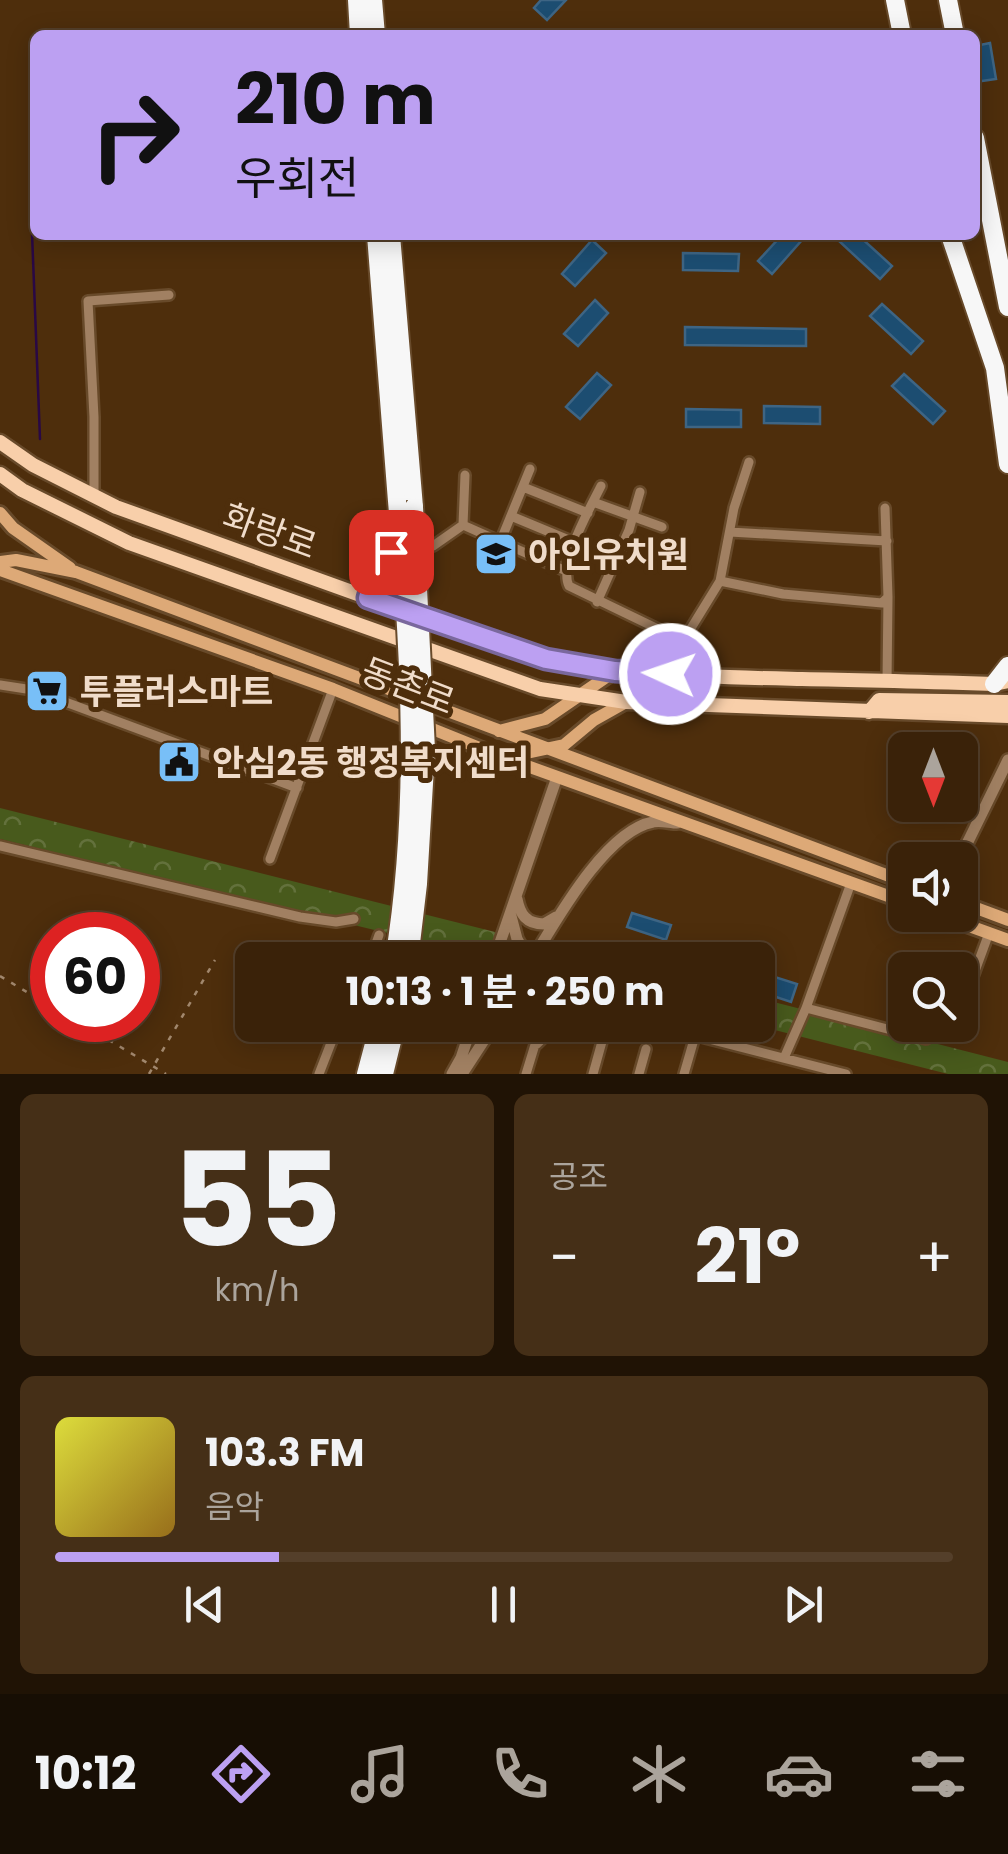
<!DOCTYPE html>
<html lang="ko">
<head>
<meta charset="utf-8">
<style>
	:root { --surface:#3a2209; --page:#452f17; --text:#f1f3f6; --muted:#aba49c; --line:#543f2a; --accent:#bca0f2 }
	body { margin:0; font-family:Poppins,"Noto Sans KR",sans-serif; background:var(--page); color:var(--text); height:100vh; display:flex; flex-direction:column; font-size:38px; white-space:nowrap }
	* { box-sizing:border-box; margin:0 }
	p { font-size:32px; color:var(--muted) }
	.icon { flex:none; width:55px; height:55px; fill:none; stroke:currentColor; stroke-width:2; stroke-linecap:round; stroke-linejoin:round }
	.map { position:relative; height:1074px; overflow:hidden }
	.side { display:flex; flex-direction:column; gap:20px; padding:20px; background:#201305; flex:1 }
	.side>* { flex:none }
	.guide { position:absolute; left:30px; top:30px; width:950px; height:210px; border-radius:15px; box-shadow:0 5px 25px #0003,0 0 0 2px var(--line); background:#bca0f2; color:#111; overflow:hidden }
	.needle { width:65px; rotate:180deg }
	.controls { position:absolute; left:888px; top:732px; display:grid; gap:20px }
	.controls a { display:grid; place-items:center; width:90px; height:90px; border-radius:15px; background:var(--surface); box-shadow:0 5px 25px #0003,0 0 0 2px var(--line); font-size:50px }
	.speed { position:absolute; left:30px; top:912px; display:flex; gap:20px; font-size:50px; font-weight:700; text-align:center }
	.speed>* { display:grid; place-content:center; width:130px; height:130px; border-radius:50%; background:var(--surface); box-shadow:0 5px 25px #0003,0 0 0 2px var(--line); line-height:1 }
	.speed .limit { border:15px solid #d22; background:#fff; color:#111 }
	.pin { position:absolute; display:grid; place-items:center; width:85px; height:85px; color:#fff; margin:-42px; border-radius:20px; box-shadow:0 5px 15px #0006 }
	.me { position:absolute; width:110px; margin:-55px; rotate:273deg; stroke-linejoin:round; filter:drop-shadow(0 0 8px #0008) }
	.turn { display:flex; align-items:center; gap:35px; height:210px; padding:0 40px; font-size:45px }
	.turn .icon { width:130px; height:130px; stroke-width:2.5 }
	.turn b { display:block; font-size:70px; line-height:85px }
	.big { font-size:75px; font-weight:700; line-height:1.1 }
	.side .widget { flex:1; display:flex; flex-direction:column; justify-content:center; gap:15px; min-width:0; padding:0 35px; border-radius:15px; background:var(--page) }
	.side .dial { align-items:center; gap:0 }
	.dial b { font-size:130px; line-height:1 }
	.song { display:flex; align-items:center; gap:30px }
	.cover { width:120px; height:120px; border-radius:15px; background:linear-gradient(135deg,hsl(60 70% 55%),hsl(40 70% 35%)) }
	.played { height:10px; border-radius:5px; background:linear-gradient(90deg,var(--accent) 25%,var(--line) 25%) }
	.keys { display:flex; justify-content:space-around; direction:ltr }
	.heat { display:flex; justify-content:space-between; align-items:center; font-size:55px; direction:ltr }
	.side .tiles { flex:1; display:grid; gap:20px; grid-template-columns:1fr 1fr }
	.widget:last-child { grid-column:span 2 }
	.trip { position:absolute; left:235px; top:942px; width:540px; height:100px; border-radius:15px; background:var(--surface); box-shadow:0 5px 25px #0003,0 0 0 2px var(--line); font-weight:700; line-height:100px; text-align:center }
	.tab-bar { display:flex; height:160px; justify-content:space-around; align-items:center; background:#170e04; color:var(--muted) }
	.tab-bar .icon { width:70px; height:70px }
	.tab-bar .current { color:var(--accent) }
	.tab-bar b { font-size:45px; color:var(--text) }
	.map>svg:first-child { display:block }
</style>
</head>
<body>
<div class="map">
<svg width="1008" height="1074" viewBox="0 0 1008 1074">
	<defs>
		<pattern id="park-crowns" width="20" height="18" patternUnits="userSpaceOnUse" patternTransform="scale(2.5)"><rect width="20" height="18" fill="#485a1c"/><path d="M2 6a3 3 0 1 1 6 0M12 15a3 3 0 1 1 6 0" fill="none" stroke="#63713c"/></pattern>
	</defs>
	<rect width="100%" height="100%" fill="#4e2e0c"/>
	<!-- park -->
	<path fill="url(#park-crowns)" d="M0,808L607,960H498L0,839Z
		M758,998L1008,1062V1074H948L755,1025Z"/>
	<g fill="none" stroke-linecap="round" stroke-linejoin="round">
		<!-- stream -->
		<path stroke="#290845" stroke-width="2.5" d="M35,222L32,233L40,439"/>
	</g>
	<!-- building -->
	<path fill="#1c4d71" stroke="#3e6584" stroke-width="2.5" d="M541,0H566L547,20L534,8Z
		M990,43L996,79L975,82V46Z
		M782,235H797L802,240L772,274L758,261Z
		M845,235H858L892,266L880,279L839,241Z
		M592,240L606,253L575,286L562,274Z
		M683,253L739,254L738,271L683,270Z
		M595,300L608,313L578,346L564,334Z
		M882,304L923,341L911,354L870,316Z
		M685,327L806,329V346L685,345Z
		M597,373L611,385L580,419L566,407Z
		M904,374L945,411L933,424L892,386Z
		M764,406L820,407V424L764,423Z
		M686,409L741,410V427H686Z
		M632,913L671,925L666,940L627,927Z
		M762,973L797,984L791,1002L758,991Z"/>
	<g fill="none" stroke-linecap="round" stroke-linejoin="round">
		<defs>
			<path id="minor" d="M601,486C590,508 558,564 569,586L683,641
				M523,487L588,513
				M94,496V417L88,301L169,295
				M593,502L662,527
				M511,516L576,543
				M463,525L465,475
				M730,532L887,541
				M501,540L530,469
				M415,548L433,546L463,525L566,571
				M720,581L783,594L882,603L888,597L885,508
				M368,597C374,578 376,553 400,550
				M597,602L629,530L640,492
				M670,674L677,651L720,581L734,508L749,462
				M887,681L888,597
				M0,685L33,690L297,788
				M0,846L300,917L336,922L354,919
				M270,859L333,689
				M370,960L379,935
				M806,1008L926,1039L948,1025
				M960,1012L989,933
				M654,1025L846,1074
				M537,1044L556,1025
				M784,1058L806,1008L851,883
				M319,1074L338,1025
				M526,1074L541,1025
				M593,1074L603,1038
				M639,1074L646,1049
				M684,1074L695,1036"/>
			<path id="tertiary" d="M959,860L1008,760
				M517,899C520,914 526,924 544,924L556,917
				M511,916L517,939L529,960
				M494,960L557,777
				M532,960C556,921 605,831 653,822C660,820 670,823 677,823
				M452,1074L461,1058L472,1025
				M462,1074L494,1025"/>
			<path id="secondary" d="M0,513L13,528L70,568
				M0,562L16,560L76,572L905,882
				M0,570L333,689L502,757L905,902
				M499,731L545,719L615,671
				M508,757L564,745L594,720L626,702
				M960,902L1008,920
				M939,915L1008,940"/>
			<path id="primary" d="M0,442L33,465L116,507L513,650C607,676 705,677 802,679C866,680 930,682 994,684L1008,681
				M0,474L22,490L129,543L540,689L626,702L1008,716
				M869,712L879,700L1008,702"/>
			<path id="motorway" d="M357,0L359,35
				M373,0L376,35
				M895,0L902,35
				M948,0L955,35
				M975,138L1008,307
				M376,235L397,501
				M391,235L414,507
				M950,235L995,368L1008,464
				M994,684L1008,666
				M366,1074L379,1025
				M384,1074L396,1025"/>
		</defs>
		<!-- minor casing -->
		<use href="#minor" stroke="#684a2a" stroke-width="14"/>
		<!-- tertiary casing -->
		<use href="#tertiary" stroke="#684a2a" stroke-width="16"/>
		<!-- secondary casing -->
		<use href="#secondary" stroke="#684a2a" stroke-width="18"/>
		<!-- primary casing -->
		<use href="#primary" stroke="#684a2a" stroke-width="19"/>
		<!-- motorway casing -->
		<use href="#motorway" stroke="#684a2a" stroke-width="22"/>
		<!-- path -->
		<path stroke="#a1876d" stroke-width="2.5" stroke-dasharray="5 8" stroke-linecap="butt" d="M0,976L52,1007
			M75,1020L166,1074
			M149,1074L215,960"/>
		<!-- minor -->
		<use href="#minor" stroke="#a18062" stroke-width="9"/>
		<!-- tertiary -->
		<use href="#tertiary" stroke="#a18062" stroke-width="11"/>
		<!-- secondary -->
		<use href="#secondary" stroke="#dda977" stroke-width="12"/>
		<!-- primary -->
		<use href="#primary" stroke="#f8cfaa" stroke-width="14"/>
		<!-- motorway -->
		<use href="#motorway" stroke="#f7f7f7" stroke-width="18"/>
		<defs>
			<path id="motorway-bridge" d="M394,960C419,807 410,655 397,501
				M409,960L418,884L426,750L414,507"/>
		</defs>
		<!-- motorway-bridge casing -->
		<use href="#motorway-bridge" stroke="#684a2a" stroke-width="22" stroke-linecap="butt"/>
		<!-- motorway-bridge -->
		<use href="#motorway-bridge" stroke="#f7f7f7" stroke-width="18"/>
	</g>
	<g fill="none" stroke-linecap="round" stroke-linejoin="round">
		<defs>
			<path id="route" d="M391,552L378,563L368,598L546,659L615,671L670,674"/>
		</defs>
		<!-- route casing -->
		<use href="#route" stroke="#7a689d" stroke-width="25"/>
		<!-- route -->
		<use href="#route" stroke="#bca0f2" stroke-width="18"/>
	</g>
	<!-- icons -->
	<defs>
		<symbol id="school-square" viewBox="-11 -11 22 22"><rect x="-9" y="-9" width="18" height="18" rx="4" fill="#78bff7" stroke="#4e2e0c"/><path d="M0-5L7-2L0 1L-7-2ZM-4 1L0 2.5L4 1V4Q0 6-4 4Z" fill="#111"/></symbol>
		<symbol id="supermarket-square" viewBox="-11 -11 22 22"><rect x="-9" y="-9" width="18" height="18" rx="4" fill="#78bff7" stroke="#4e2e0c"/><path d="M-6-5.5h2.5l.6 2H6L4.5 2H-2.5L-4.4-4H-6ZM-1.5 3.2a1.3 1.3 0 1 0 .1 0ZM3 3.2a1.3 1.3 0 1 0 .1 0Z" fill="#111"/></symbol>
		<symbol id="civic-square" viewBox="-11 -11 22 22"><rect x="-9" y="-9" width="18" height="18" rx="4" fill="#78bff7" stroke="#4e2e0c"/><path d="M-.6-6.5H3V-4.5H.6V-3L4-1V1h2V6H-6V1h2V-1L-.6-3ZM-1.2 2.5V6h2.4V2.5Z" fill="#111"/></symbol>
	</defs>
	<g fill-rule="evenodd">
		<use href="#school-square" x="471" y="529" width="50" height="50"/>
		<use href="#supermarket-square" x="22" y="666" width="50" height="50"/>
		<use href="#civic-square" x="154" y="737" width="50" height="50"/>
	</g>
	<g text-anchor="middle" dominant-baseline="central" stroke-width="10" stroke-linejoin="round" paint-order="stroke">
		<!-- street labels -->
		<g font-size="35" fill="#f0dcca" stroke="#4e2e0c">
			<text transform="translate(270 531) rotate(20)">화랑로</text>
			<text transform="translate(408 686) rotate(21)">동촌로</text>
		</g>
		<!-- poi labels -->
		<g font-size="35" font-weight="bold" fill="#f0dcca" stroke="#4e2e0c" text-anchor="start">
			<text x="528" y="554">아인유치원</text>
			<text x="80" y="691">투플러스마트</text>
			<text x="212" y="762">안심2동 행정복지센터</text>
		</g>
	</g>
</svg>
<div class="controls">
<a><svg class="needle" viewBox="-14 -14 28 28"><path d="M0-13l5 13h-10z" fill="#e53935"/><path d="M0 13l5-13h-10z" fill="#aba49c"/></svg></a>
<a><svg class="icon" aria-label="sound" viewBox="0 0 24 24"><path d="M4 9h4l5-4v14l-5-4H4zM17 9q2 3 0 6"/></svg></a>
<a><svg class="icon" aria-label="search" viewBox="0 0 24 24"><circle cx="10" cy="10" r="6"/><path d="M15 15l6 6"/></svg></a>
</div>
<div class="speed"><div class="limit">60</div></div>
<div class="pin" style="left:391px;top:552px;background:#d93025"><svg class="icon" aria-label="arrive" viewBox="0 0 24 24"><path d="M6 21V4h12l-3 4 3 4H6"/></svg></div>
<svg class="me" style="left:670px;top:674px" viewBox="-20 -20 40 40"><circle r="17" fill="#bca0f2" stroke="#fff" stroke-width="3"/><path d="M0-11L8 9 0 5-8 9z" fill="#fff"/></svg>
<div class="trip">10:13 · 1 분 · 250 m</div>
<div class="guide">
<div class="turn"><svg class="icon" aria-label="right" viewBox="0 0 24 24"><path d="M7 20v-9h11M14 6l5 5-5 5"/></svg><div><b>210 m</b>우회전</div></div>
</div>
</div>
<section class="side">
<div class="tiles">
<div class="widget dial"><b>55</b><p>km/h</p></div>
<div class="widget"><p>공조</p>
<div class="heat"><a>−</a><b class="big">21°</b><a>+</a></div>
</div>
<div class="widget">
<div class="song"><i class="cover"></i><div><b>103.3 FM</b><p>음악</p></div></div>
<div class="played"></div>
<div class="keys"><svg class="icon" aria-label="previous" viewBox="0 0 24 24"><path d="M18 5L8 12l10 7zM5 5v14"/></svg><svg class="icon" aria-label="pause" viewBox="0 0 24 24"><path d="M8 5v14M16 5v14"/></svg><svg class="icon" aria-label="next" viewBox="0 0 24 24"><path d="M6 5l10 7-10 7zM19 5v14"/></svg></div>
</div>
</div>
</section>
<nav class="tab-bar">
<b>10:12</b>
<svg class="icon current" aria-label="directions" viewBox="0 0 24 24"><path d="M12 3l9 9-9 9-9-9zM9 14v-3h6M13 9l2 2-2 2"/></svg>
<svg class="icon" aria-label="music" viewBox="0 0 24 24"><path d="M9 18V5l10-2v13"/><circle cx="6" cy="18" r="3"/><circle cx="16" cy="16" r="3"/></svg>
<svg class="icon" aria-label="phone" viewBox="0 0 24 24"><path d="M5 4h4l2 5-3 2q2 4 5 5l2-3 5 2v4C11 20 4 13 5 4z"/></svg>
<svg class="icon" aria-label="climate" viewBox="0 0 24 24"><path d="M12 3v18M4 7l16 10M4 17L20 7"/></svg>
<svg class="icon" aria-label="car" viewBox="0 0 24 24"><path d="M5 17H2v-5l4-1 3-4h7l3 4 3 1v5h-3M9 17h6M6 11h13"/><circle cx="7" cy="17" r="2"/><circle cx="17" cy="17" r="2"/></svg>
<svg class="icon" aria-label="filters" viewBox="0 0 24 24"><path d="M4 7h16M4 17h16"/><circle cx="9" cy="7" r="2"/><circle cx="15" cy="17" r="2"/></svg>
</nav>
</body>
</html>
